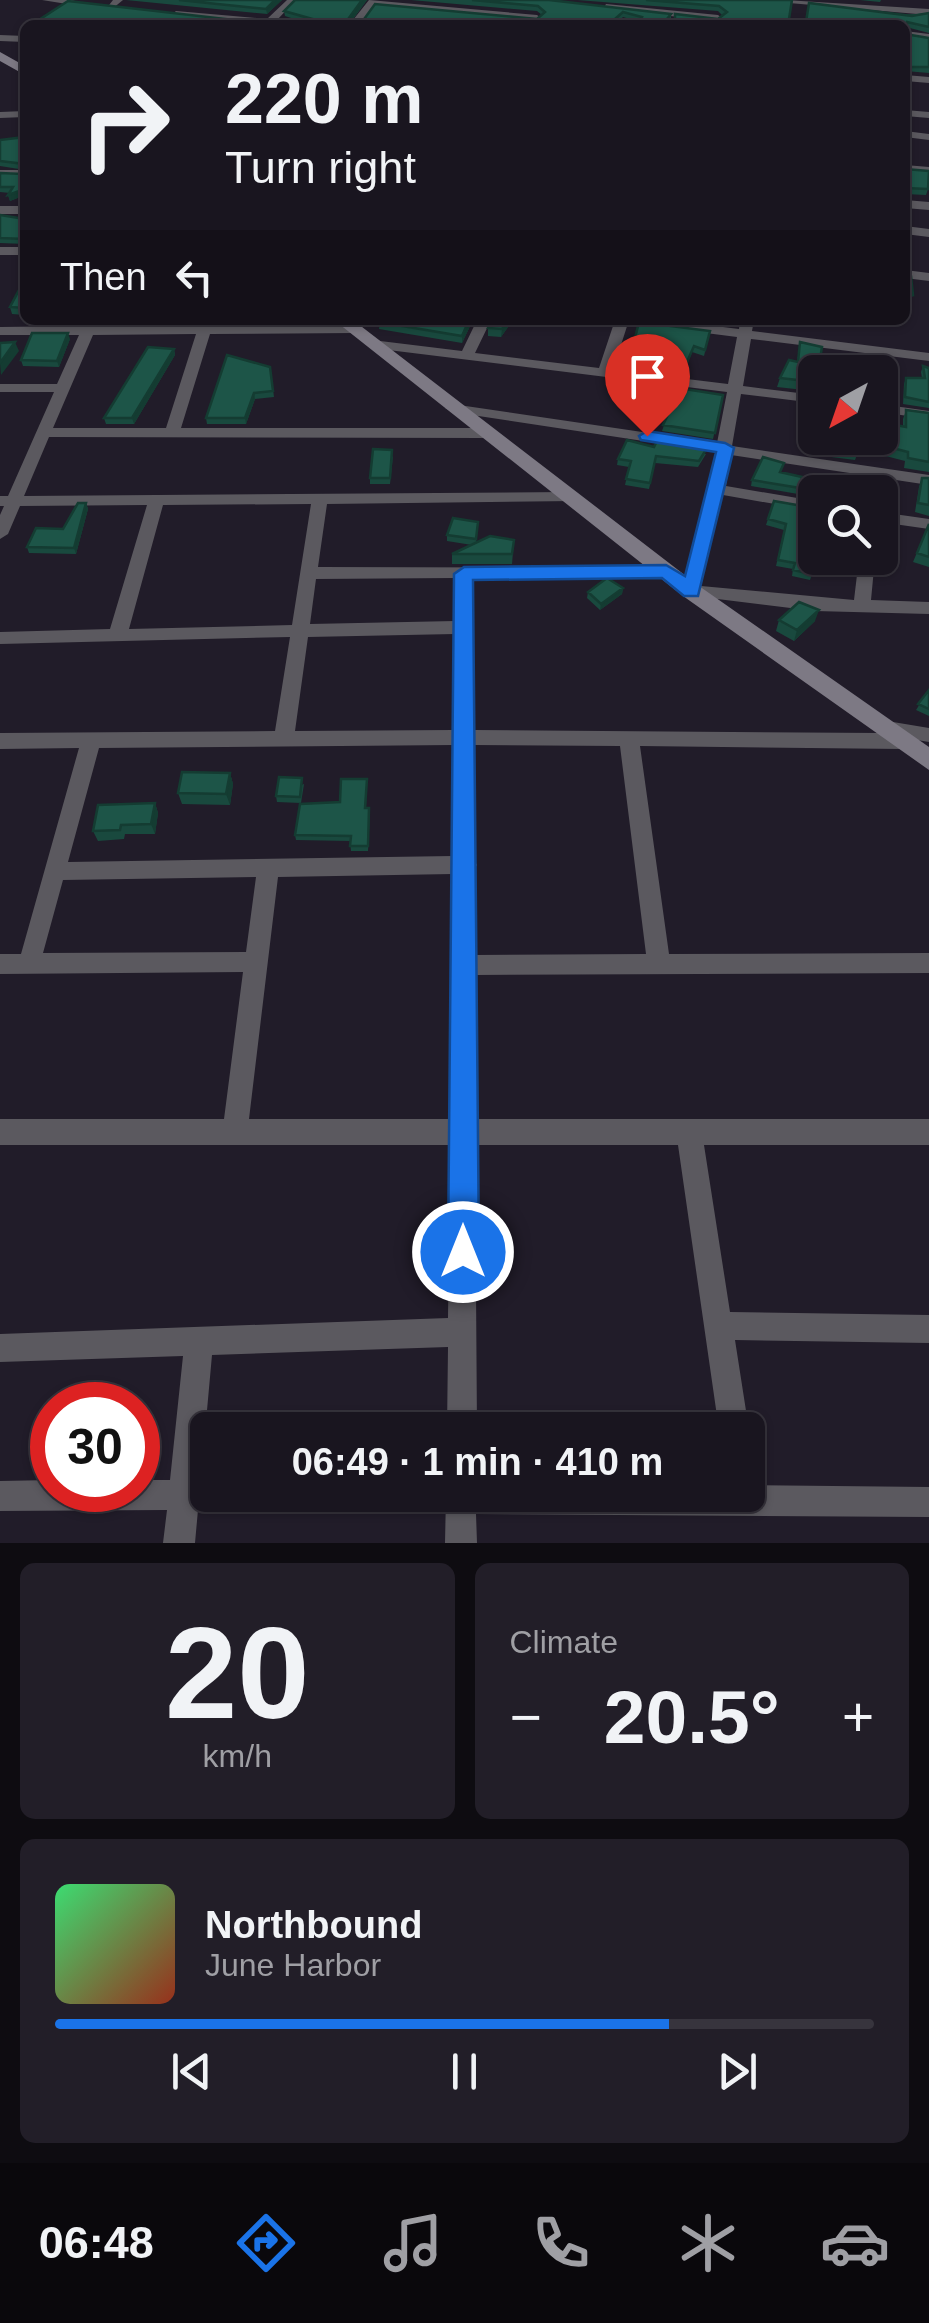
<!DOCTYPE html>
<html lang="en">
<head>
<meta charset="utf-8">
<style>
	:root { --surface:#19151f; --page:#221e28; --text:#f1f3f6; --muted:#9f9fa4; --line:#37343d; --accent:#1a73e8 }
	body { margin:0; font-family:Helvetica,sans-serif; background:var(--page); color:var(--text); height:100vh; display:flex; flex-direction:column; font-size:38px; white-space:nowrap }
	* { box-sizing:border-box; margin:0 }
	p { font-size:32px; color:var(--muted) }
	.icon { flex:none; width:55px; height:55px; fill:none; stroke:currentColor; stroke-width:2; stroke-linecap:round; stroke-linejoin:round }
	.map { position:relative; height:1543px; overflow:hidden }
	.details { display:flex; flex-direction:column; gap:20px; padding:20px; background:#0e0c11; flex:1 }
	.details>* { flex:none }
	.banner { position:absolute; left:20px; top:20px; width:890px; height:305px; border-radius:15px; box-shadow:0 2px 8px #0004,0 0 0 2px var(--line); background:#19151f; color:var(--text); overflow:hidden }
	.needle { width:65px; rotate:220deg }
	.controls { position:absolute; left:798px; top:355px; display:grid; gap:20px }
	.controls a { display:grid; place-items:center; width:100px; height:100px; border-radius:15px; background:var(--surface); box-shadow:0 2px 8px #0004,0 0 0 2px var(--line); font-size:50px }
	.speed { position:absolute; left:30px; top:1382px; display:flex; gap:20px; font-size:50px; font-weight:700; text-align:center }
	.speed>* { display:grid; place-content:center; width:130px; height:130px; border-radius:50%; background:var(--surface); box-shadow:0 2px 8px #0004,0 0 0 2px var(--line); line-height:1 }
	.speed .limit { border:15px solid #d22; background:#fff; color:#111 }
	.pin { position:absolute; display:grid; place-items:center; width:85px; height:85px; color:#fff; margin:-102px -42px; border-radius:50% 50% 50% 0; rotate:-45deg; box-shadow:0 0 10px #0007 }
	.pin .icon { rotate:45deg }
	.me { position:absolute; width:110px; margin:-55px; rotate:0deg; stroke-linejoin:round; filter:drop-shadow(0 0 8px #0008) }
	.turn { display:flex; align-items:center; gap:35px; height:210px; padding:0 40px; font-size:45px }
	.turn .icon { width:130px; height:130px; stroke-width:2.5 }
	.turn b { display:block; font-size:70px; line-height:85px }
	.then { display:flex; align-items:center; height:95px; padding:0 40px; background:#0003; gap:20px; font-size:38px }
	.big { font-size:75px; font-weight:700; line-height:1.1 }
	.details .card { flex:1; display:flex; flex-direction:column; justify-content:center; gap:15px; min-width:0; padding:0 35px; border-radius:15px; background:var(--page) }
	.details .dial { align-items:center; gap:0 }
	.dial b { font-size:130px; line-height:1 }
	.song { display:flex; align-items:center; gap:30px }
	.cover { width:120px; height:120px; border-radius:15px; background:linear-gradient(135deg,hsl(140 70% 55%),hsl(10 70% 35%)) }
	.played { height:10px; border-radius:5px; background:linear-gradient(90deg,var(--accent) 75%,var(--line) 75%) }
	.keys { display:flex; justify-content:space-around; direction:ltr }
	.heat { display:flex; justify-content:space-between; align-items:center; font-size:55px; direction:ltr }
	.details .tiles { flex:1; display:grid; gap:20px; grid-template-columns:1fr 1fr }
	.card:last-child { grid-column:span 2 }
	.trip { position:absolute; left:190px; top:1412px; width:575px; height:100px; border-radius:15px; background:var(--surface); box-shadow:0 2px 8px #0004,0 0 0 2px var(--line); font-weight:700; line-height:100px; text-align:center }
	.tab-bar { display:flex; height:160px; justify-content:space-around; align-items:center; background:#0a080c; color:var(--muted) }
	.tab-bar .icon { width:70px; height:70px }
	.tab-bar .on { color:var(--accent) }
	.tab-bar b { font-size:45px; color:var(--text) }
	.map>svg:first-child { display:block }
</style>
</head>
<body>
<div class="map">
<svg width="929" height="1543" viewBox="0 0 929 1543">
	<rect width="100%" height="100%" fill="#211c29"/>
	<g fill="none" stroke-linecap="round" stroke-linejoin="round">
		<!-- street -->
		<path fill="#5b595f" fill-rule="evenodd" d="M42,0H70L96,5L92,8Z
			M113,0H123L112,9H106Z
			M287,0H296L277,20L313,25H261L172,14L176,11L267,19Z
			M369,0L537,15L541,18L537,21L374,6L359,25H349Z
			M785,0L929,9V15L789,3Z
			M606,4L718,15L722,18L718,21L603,9Z
			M905,31L929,34V40L905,37Z
			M0,35L25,36V42L0,41Z
			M905,75L929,77V83L905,81Z
			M905,110L929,112V118L905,116Z
			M25,111V117L0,118V112Z
			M905,131L929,134V140L905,137Z
			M905,165L929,167V173L905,171Z
			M0,170H25V176H0Z
			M905,200L929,202V210L905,208Z
			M0,206H25V214H0Z
			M905,226L929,229V237L905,234Z
			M0,247H25V255H0Z
			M905,270L929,273V281L905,278Z
			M85,320H99L96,326H199L202,320H212L213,326L350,325L353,320H367L359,332L354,333L210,334L181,428H485L493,433L485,438L49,437L24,496L568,492L574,493V501L327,504L318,567L672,568L675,572L672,576L666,578H473V730L880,733L877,728L887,721L929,728V742L911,739L909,746L902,749L640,746L669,954L929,953V973L475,975V1119H929V1145H704L730,1312L929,1315V1343L735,1340L749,1430L748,1433V1430H719L678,1145H475L477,1430H447L448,1347L212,1355L195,1543H163L167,1510L0,1511V1481L52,1480V1490H138V1480H170L183,1356L0,1362V1334L448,1318L450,1145H0V1119H224L243,972L0,974V954H21L79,748L0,749V733L275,731L290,637L0,644V632L110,629L147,505L20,506L8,534L0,539V515L4,506H0V496H8L54,392H0V384H57L79,335H0V327L82,326ZM196,334L166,428H53L93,335ZM311,504L292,625L129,629L163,505ZM455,578V621L310,624L316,579ZM455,634L454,730L295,731L308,637ZM454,745L453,856L68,862L99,748ZM473,745L620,746L646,954L474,955V870L477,865L474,859ZM453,874L450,1119H249L278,877ZM256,877L246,952L43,953L63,880Z
			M477,320H491L475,353L599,368L615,320H667L739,329L740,320H754L752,331L929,353V361L751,339L743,386L815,395V403L741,394L732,446L929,475V485L731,455L726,486L815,501V511L723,495L701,586L854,600L859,558H875L871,600L929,602V614L815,611L685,595L682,591L716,452L452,412L445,408L452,404L717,443L727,392L372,348L365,344L372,340L462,351ZM629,320L635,324L737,337L728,384L613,370Z
			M880,404L929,411V419L880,412Z
			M880,512L929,519V529L880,522Z
			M748,1485L929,1487V1517L476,1514L477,1543H445L446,1495H748Z"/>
		<!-- secondary -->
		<path fill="#7d7984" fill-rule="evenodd" d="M0,52L25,66V75L0,61Z
			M334,320H353L699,586L929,747V770L683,596Z"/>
	</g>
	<!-- wall -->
	<path fill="#19493e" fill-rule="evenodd" d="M126,0H282L267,14Z
		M295,0H367L351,22L537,19L542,15L537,11L411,0H549L671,14V19L666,25H31L260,23L300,21L285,16L284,11ZM623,17L639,22L620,20Z
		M577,0H792L789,19L793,23L929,13V33L906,27L674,25L718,19L723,16L718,11Z
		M860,0H881L880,2Z
		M905,34L929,38V73L905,71Z
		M25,137V170L0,166V140Z
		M905,169L928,189L926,195L905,194Z
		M25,170V195L10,201L8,195L10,193L0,192V173L23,174Z
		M0,215L25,219V244L0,243Z
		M905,273L913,295L910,302L905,301Z
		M25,290V315L12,314L10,307Z
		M40,320H77L76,322L41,323Z
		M380,320H473L462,343L379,329Z
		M513,320L501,337L488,336V328Z
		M710,331L704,356L692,352L686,368L665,364L667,357L633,348L634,342Z
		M70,339L59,367L23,366L21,360Z
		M800,342L815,372L813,391L777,387L780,378L797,362Z
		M174,349L175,355L134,424H106L104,418Z
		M923,366L929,368V408L903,404L904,384L906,378H922L921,372Z
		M270,367L274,397L255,399L246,424H207L206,418Z
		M723,395L713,439L662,431L668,413L650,409L651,403Z
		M906,410L929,413V472L904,468L905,461L874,453L858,452L855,460L823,456L827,438H880L903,427V419Z
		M654,447L706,454L698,467L655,463L649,489L625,485L629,467L617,465L618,459Z
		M393,456L390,484H370V478Z
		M781,472L802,477L798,494L751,486L752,480Z
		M922,478H929V516L915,512L919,487Z
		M774,501L810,519L813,536L812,574L810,580L792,576L793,569L776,566L784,530L766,525Z
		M86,503L88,509L76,554L29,553L27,547L63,529Z
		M478,522L476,543L514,540L512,564H452V554L472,545L447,541V535Z
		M929,524V567L913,562Z
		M623,588L622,594L600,610L587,598L588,592Z
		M779,620L815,621L794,641L776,631Z
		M929,690V716L916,710Z
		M230,773L233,784L230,805L182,804L178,793Z
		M367,779L366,808L370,813L368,851H351L350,841L296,840L295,835L340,802Z
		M304,784L301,803L277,802L276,796Z
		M155,803L158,813L155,834H125L124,839L98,841L93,831Z"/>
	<!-- shaded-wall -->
	<path fill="#143c32" d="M275,0H282L267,14L266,9Z
		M362,0H367L348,25L346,22Z
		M25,189V195L10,201L8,195Z
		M469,320H473L462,343V336Z
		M508,320H513L501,337L502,329Z
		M68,333L70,339L59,367L57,361Z
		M15,342L19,351L1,375L0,363Z
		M174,349L175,355L134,424L132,418Z
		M254,393L255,399L246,424L245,418Z
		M86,503L88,509L76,554L74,548Z
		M623,588L622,594L600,610L601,604Z
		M819,610L815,621L794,641L797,630Z
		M230,773L233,784L230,805L226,794Z
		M155,803L158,813L155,834L151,824Z"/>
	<!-- building -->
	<path fill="#1d5548" stroke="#143c32" stroke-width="2.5" fill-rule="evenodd" d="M179,0H275L266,9Z
		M295,0H362L346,22H362L375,4L537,19L545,12L538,6L472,0H549L671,14L662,25H31L68,1L260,23L316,20L284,11ZM623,12L642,17L639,23L615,19Z
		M646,0H792L789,19L793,23L806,22L809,3L912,16L929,13V27L907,22L905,29V25H675V14L718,19L727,12L719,6Z
		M905,34L929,38V67H905Z
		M25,137V164L0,161V140Z
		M905,169L929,171L928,189L905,188Z
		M25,170V189L8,195L13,187H0V173L23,174Z
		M0,215L25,219V239L0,238Z
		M905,232H909L910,260L905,261Z
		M905,273L911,276L913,295L905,294Z
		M19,290H25V308L10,307Z
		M380,320H469L462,336L378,322Z
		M492,320H508L502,329L488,328Z
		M639,322L710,331L705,350L694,346L687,362L666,358L669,351L634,342Z
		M32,333H68L57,361L21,360Z
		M15,342L0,363V343Z
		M800,342L822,347L818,372H815V382L780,378L789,360L798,362Z
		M148,347L174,349L132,418H104Z
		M227,355L270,367L273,391L254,393L245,418H206Z
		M923,366L929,368V402L905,397L906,378H925Z
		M659,385L723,395L715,433L663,425L671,408L651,403Z
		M906,410L929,413V462L908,458V452L877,444L860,443L858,451L826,447L828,438H880V422L906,427Z
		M627,440L654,447L657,441L707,448L699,461L656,456L650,483L626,479L631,461L618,459Z
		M373,449L392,450L390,478H370Z
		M763,457L784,463L780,472L802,477L800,488L752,480Z
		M922,478H929V505L918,503Z
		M774,501L814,508L810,519L815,520L813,536H815V558L812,574L793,570L795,563L778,560L786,524L768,519Z
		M78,503H86L74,548L27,547L36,528L63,529Z
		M453,518L478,522L476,539L447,535Z
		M929,524V557L917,553Z
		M490,536L514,540L512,554H452Z
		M607,578L623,588L601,604L588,592Z
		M799,602L819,610L797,630L779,620Z
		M929,690V709L918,704Z
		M182,772L230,773L226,794L178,793Z
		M279,777L302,778L300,797L276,796Z
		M341,779H367L365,808H369L368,846H350L351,836L295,835L300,804L340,802Z
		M155,803L151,824L121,825L120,830L93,831L98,805Z"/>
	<!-- route -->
	<path fill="#1a73e8" stroke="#114b97" stroke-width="2.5" d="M647,431L725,443L734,448L698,596H684L662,578L473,580L479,1252L474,1263L463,1267L452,1263L448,1252L454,574L464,567L666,565L685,576L716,452L641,440L639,436Z"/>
</svg>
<div class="controls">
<a><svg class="needle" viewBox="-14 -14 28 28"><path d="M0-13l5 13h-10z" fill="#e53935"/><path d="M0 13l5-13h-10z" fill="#9f9fa4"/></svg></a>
<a><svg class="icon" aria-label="search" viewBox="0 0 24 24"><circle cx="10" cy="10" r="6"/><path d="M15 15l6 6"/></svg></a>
</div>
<div class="speed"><div class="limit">30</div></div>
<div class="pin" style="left:647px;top:436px;background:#d93025"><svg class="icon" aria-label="arrive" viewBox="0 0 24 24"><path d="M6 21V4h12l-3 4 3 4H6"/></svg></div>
<svg class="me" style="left:463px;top:1252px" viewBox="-20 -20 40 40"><circle r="17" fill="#1a73e8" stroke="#fff" stroke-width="3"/><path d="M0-11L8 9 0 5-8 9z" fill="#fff"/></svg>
<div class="trip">06:49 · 1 min · 410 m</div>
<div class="banner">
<div class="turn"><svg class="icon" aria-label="right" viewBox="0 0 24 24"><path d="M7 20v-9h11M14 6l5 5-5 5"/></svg><div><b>220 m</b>Turn right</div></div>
<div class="then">Then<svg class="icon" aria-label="left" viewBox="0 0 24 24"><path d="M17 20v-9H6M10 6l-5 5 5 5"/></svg></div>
</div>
</div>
<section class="details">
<div class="tiles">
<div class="card dial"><b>20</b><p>km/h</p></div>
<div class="card"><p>Climate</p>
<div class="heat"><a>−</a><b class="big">20.5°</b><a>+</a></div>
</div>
<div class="card">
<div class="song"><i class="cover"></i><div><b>Northbound</b><p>June Harbor</p></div></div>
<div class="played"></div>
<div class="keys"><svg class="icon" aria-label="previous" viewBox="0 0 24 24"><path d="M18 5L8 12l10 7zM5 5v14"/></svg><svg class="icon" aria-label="pause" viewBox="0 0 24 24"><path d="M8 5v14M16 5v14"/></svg><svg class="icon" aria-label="next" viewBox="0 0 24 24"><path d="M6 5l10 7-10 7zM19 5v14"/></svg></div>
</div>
</div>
</section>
<nav class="tab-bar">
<b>06:48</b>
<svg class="icon on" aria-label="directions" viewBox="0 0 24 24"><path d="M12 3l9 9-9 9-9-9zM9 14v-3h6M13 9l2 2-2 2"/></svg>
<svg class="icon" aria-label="music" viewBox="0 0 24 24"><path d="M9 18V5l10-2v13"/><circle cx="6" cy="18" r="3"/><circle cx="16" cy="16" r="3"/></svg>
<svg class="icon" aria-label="phone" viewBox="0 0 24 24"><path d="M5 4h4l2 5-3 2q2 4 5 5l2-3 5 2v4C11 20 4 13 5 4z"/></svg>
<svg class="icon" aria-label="climate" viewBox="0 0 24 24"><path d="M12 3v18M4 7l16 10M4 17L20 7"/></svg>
<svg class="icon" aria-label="car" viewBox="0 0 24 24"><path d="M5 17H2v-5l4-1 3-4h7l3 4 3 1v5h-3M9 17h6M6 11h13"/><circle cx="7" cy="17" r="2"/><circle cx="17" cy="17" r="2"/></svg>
</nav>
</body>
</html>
